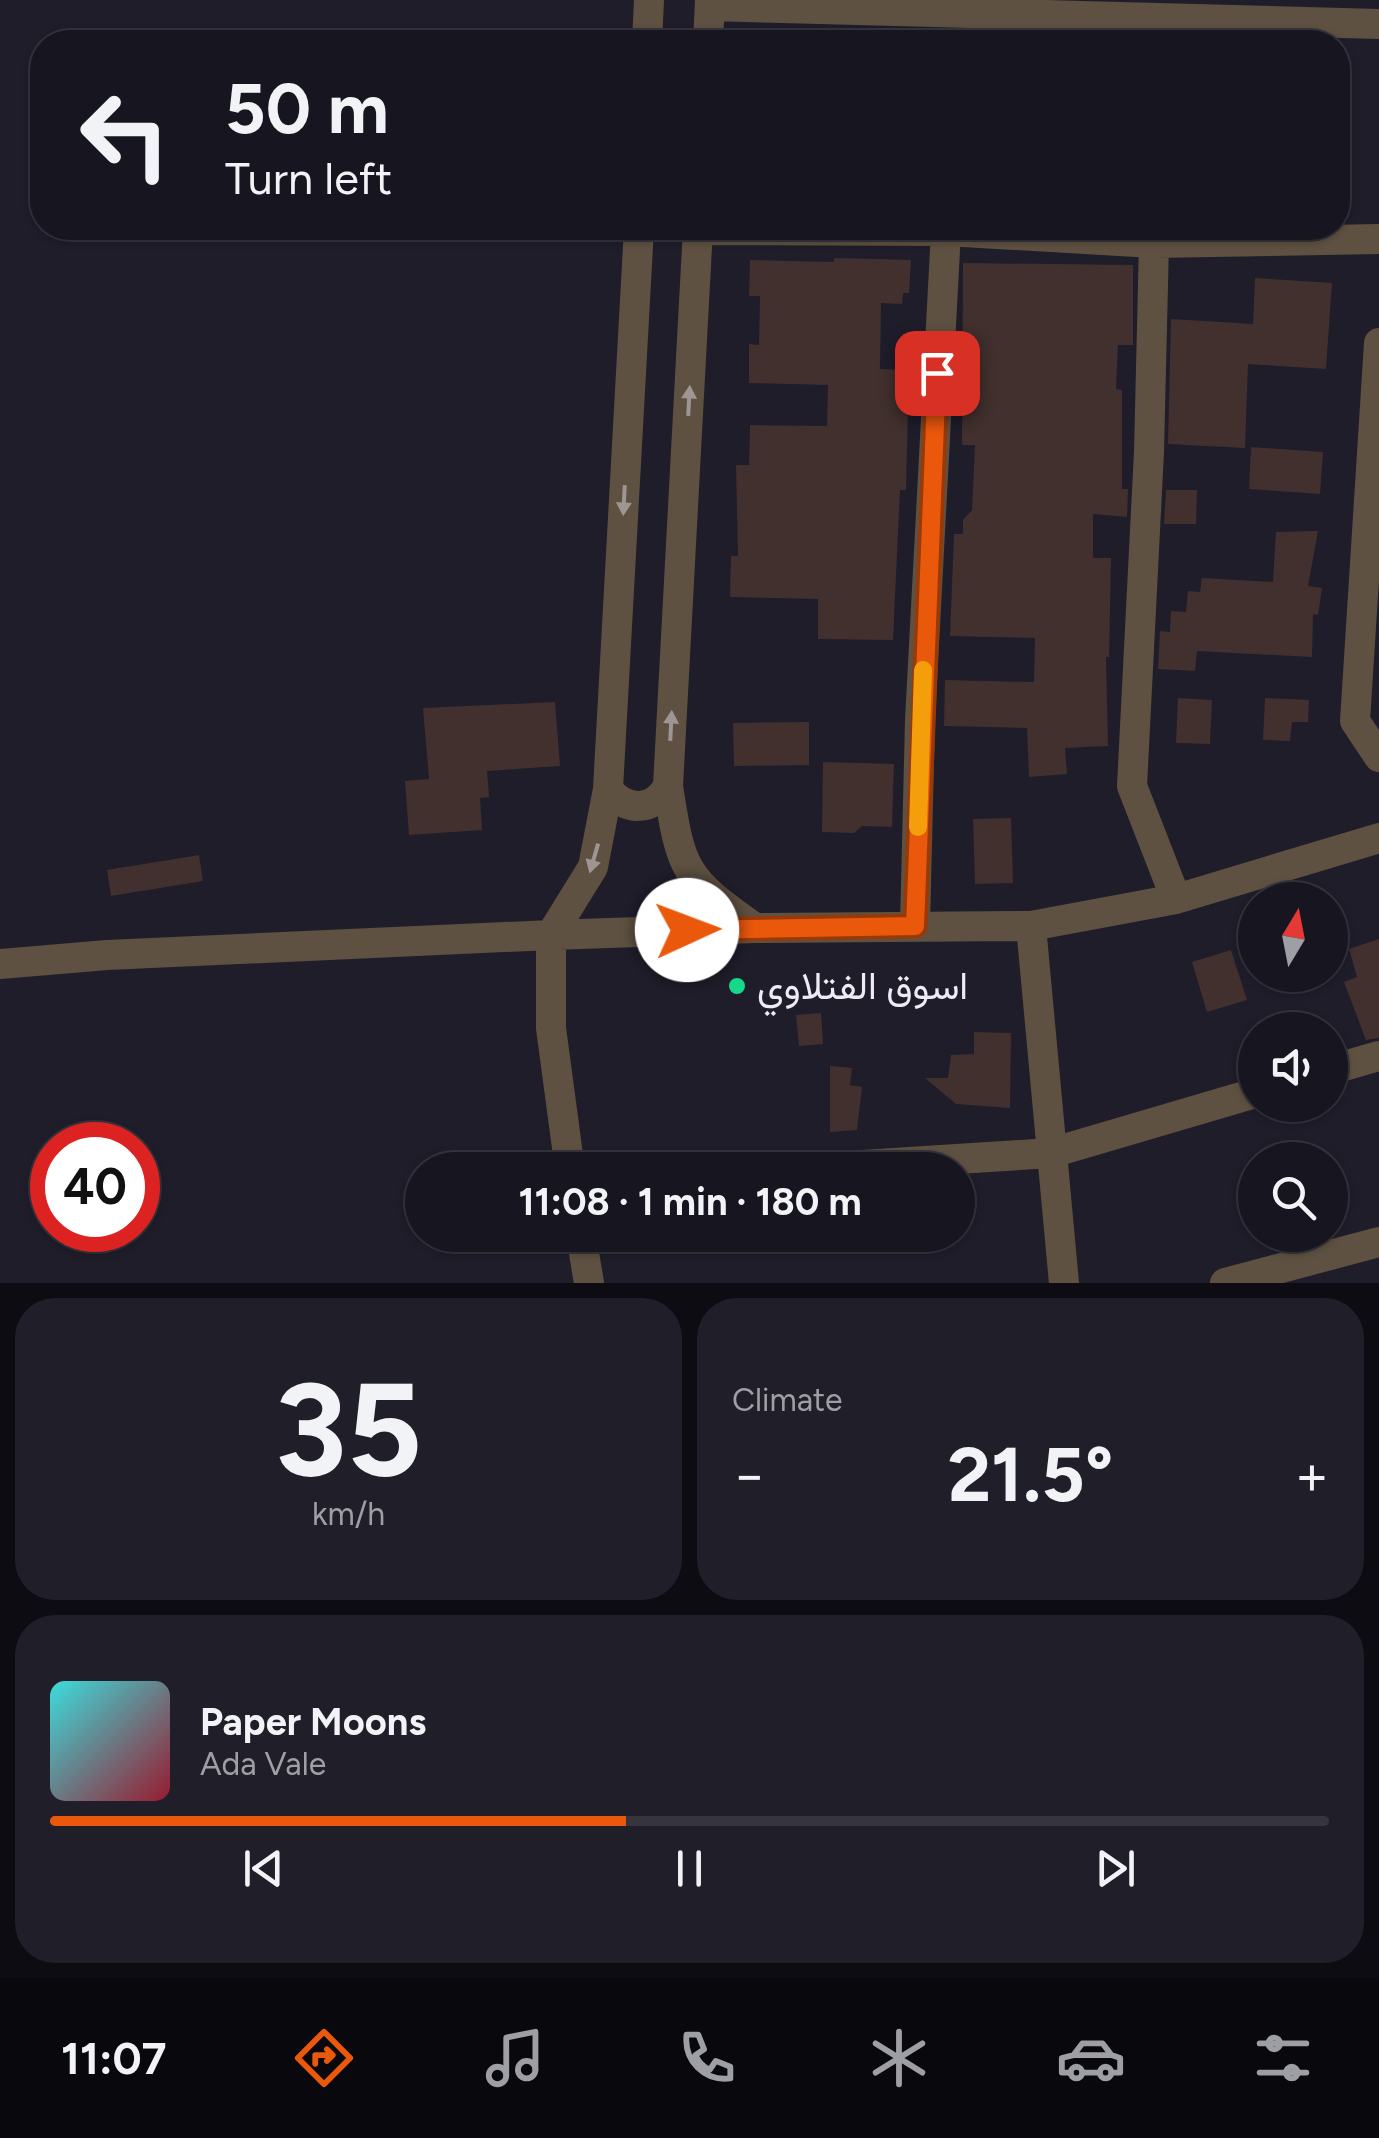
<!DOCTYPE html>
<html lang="en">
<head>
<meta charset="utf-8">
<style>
	:root { --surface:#171620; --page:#201f29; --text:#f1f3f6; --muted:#9e9fa5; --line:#36353e; --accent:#ea580c }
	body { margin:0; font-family:Figtree,Vazirmatn,sans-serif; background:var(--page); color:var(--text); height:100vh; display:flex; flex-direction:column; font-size:38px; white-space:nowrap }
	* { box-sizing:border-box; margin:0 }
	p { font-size:32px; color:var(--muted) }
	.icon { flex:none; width:55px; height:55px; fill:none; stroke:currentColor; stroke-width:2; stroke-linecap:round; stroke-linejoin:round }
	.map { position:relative; height:1283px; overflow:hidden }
	.sheet { display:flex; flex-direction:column; gap:15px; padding:15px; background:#0d0c12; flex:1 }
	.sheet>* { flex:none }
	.guide { position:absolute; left:30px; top:30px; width:1320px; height:210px; border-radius:40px; box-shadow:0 2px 8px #0004,0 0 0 2px var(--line); background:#171620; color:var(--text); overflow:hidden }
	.needle { width:65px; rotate:10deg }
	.controls { position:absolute; left:1238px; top:882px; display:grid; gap:20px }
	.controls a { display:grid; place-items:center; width:110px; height:110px; border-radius:50%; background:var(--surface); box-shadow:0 2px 8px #0004,0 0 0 2px var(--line); font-size:50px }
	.speed { position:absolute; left:30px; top:1122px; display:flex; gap:20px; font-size:50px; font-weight:700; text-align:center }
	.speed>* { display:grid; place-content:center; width:130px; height:130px; border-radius:50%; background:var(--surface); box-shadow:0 2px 8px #0004,0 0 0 2px var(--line); line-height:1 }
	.speed .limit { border:15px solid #d22; background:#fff; color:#111 }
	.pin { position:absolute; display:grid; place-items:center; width:85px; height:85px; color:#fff; margin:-42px; border-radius:20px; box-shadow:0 5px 15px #0006 }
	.me { position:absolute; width:110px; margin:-55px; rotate:88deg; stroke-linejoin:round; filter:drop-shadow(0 0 8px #0008) }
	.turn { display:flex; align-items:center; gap:35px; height:210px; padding:0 30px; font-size:45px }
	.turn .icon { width:130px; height:130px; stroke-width:2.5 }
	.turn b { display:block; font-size:70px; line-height:85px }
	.big { font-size:75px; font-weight:700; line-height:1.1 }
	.sheet .widget { flex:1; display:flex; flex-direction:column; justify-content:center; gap:15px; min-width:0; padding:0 35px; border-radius:40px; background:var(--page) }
	.sheet .dial { align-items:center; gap:0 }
	.dial b { font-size:130px; line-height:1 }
	.song { display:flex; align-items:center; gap:30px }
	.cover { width:120px; height:120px; border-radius:15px; background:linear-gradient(135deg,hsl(180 70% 55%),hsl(350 70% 35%)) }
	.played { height:10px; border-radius:5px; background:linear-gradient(90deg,var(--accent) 45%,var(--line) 45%) }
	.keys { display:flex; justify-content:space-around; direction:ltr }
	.heat { display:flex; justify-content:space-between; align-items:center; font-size:55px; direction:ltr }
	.sheet .tiles { flex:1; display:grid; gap:15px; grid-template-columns:1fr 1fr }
	.widget:last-child { grid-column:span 2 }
	.trip { position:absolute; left:405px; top:1152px; width:570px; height:100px; border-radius:50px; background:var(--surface); box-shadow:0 2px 8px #0004,0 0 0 2px var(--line); font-weight:700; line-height:100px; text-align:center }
	.tabs { display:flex; height:160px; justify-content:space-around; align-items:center; background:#09090d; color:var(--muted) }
	.tabs .icon { width:70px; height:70px }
	.tabs .current { color:var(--accent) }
	.tabs b { font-size:45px; color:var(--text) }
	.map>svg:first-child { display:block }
</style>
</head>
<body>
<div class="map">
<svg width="1379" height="1283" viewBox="0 0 1379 1283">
	<rect width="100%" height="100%" fill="#1f1d2a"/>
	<!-- building -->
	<path fill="#41302d" d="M834,258L911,260L909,293H903L902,304L881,303L880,369L909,370L906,490H900L893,640L818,639V599L730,597L731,556H738L736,465H749L750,425L827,426L828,385L749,383V344L759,345L760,296H749L750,260L834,262Z
		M963,263L1133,265V345H1118L1116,389L1122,390V489H1128L1127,517L1093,514V558H1111L1109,657H1106L1108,746L1065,748L1067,774L1029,777L1027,728L944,726L945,680L1034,682L1035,638L950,636L954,534H963V520L972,510L975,445H962Z
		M1255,278L1332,283L1326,369L1248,364L1245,448L1168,444L1171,319L1253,324Z
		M1251,447L1323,452L1320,494L1249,489Z
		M1166,490H1197L1196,524H1164Z
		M1318,531L1308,586L1322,588L1318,615L1313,614L1312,657L1197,651L1195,671L1158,669L1160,631L1170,632L1171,611L1186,612L1188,591L1200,592L1202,578L1273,582L1276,532Z
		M1178,698L1212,700L1210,744L1176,743Z
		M1265,698L1309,700L1308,722H1292L1290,741L1263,740Z
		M555,702L560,766L487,771L489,797L480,798L482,830L409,835L405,781L429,779L423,708Z
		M809,722V765L734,766L733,723Z
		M823,762L894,764L892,827L862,826L854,833L822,832Z
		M1011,818L1013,883L975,884L973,819Z
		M199,855L203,881L111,896L107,870Z
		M1379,939V1038L1366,1040L1344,982L1357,977L1349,949Z
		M1231,950L1247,1000L1207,1012L1192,962Z
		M821,1013L823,1044L799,1046L796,1015Z
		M974,1032L1011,1033L1010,1108L956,1104L925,1078H948L951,1055L974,1054Z
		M830,1066L852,1068L850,1085L862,1087L857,1130L830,1132Z"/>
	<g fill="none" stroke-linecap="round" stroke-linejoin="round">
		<!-- minor -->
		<path stroke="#5e5141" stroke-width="30" d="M710,6L1379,24
			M647,42L649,0
			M708,42L710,0
			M698,228L668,786C681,871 684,878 755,928
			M698,230L946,231L1154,243L1379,239
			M1154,243L1149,452L1132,786L1176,899
			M1379,343L1355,721L1379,757
			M608,789C625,812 654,812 668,786
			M915,926L920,720L946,231
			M1031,926L1064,1283
			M0,964L107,955L551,935L755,928L1031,926L1176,899L1379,838
			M1330,1070L1379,1056
			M570,1170L551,1028V935L593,867L608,789L639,228
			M784,1170L1051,1153L1255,1093
			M581,1235L589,1283
			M1225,1283L1379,1242"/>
	</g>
	<!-- one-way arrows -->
	<defs><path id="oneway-solid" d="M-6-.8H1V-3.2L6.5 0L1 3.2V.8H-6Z" transform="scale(2.5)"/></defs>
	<g fill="#9e9692">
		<use href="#oneway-solid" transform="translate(689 401) rotate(-87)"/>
		<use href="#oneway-solid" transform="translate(624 500) rotate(93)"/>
		<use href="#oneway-solid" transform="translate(671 726) rotate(-87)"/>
		<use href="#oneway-solid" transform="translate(594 858) rotate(106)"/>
	</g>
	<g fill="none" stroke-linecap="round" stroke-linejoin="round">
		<defs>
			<path id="route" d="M687,930L915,926L937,373"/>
		</defs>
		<!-- route casing -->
		<use href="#route" stroke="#983908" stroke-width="25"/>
		<!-- route -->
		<use href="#route" stroke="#ea580c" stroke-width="18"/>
		<!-- slow -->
		<path stroke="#f59e0b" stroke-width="18" d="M918,827L923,670"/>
	</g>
	<!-- markers -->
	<circle fill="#15d989" stroke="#1f1d2a" stroke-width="4" cx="737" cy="986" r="10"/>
	<g text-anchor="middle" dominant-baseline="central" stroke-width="10" stroke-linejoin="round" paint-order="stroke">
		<!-- poi labels -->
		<g font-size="38" fill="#edebf4" stroke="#1f1d2a" text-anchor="start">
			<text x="757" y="986">اسوق الفتلاوي</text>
		</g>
	</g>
</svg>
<div class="controls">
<a><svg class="needle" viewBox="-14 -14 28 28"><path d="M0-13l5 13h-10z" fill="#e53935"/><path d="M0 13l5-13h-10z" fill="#9e9fa5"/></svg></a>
<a><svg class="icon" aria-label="sound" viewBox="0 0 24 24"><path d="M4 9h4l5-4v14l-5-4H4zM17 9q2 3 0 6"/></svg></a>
<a><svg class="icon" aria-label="search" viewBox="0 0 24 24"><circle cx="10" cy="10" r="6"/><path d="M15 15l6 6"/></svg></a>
</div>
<div class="speed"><div class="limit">40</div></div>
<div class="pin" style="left:937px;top:373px;background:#d93025"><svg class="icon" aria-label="arrive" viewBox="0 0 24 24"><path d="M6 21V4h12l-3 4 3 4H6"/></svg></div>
<svg class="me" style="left:687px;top:930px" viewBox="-20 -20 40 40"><circle r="19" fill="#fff"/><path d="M0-13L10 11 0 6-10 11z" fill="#ea580c"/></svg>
<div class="trip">11:08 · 1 min · 180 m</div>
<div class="guide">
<div class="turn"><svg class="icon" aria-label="left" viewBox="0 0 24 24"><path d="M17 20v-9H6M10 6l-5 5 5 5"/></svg><div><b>50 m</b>Turn left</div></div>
</div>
</div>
<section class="sheet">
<div class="tiles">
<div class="widget dial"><b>35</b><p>km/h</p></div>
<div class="widget"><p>Climate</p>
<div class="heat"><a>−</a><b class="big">21.5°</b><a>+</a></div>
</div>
<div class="widget">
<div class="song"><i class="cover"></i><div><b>Paper Moons</b><p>Ada Vale</p></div></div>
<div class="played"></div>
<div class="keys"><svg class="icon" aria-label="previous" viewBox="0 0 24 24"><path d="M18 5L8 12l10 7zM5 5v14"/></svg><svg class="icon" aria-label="pause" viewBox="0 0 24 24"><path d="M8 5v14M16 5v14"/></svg><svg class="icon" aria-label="next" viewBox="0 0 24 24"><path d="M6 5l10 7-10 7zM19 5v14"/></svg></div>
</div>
</div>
</section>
<nav class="tabs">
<b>11:07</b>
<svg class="icon current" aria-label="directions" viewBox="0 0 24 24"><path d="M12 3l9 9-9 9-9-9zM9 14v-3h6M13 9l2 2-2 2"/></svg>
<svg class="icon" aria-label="music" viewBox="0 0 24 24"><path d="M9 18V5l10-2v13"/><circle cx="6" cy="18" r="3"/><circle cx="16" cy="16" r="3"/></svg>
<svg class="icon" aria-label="phone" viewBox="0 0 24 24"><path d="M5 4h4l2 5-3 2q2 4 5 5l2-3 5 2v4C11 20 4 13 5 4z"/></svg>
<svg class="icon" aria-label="climate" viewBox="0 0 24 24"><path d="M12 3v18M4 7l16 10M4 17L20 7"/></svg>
<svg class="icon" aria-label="car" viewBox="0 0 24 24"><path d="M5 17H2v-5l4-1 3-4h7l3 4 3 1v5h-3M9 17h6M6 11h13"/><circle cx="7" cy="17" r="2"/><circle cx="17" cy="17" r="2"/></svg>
<svg class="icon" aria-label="filters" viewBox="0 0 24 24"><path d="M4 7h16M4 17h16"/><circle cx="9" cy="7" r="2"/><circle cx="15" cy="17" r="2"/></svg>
</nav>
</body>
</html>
